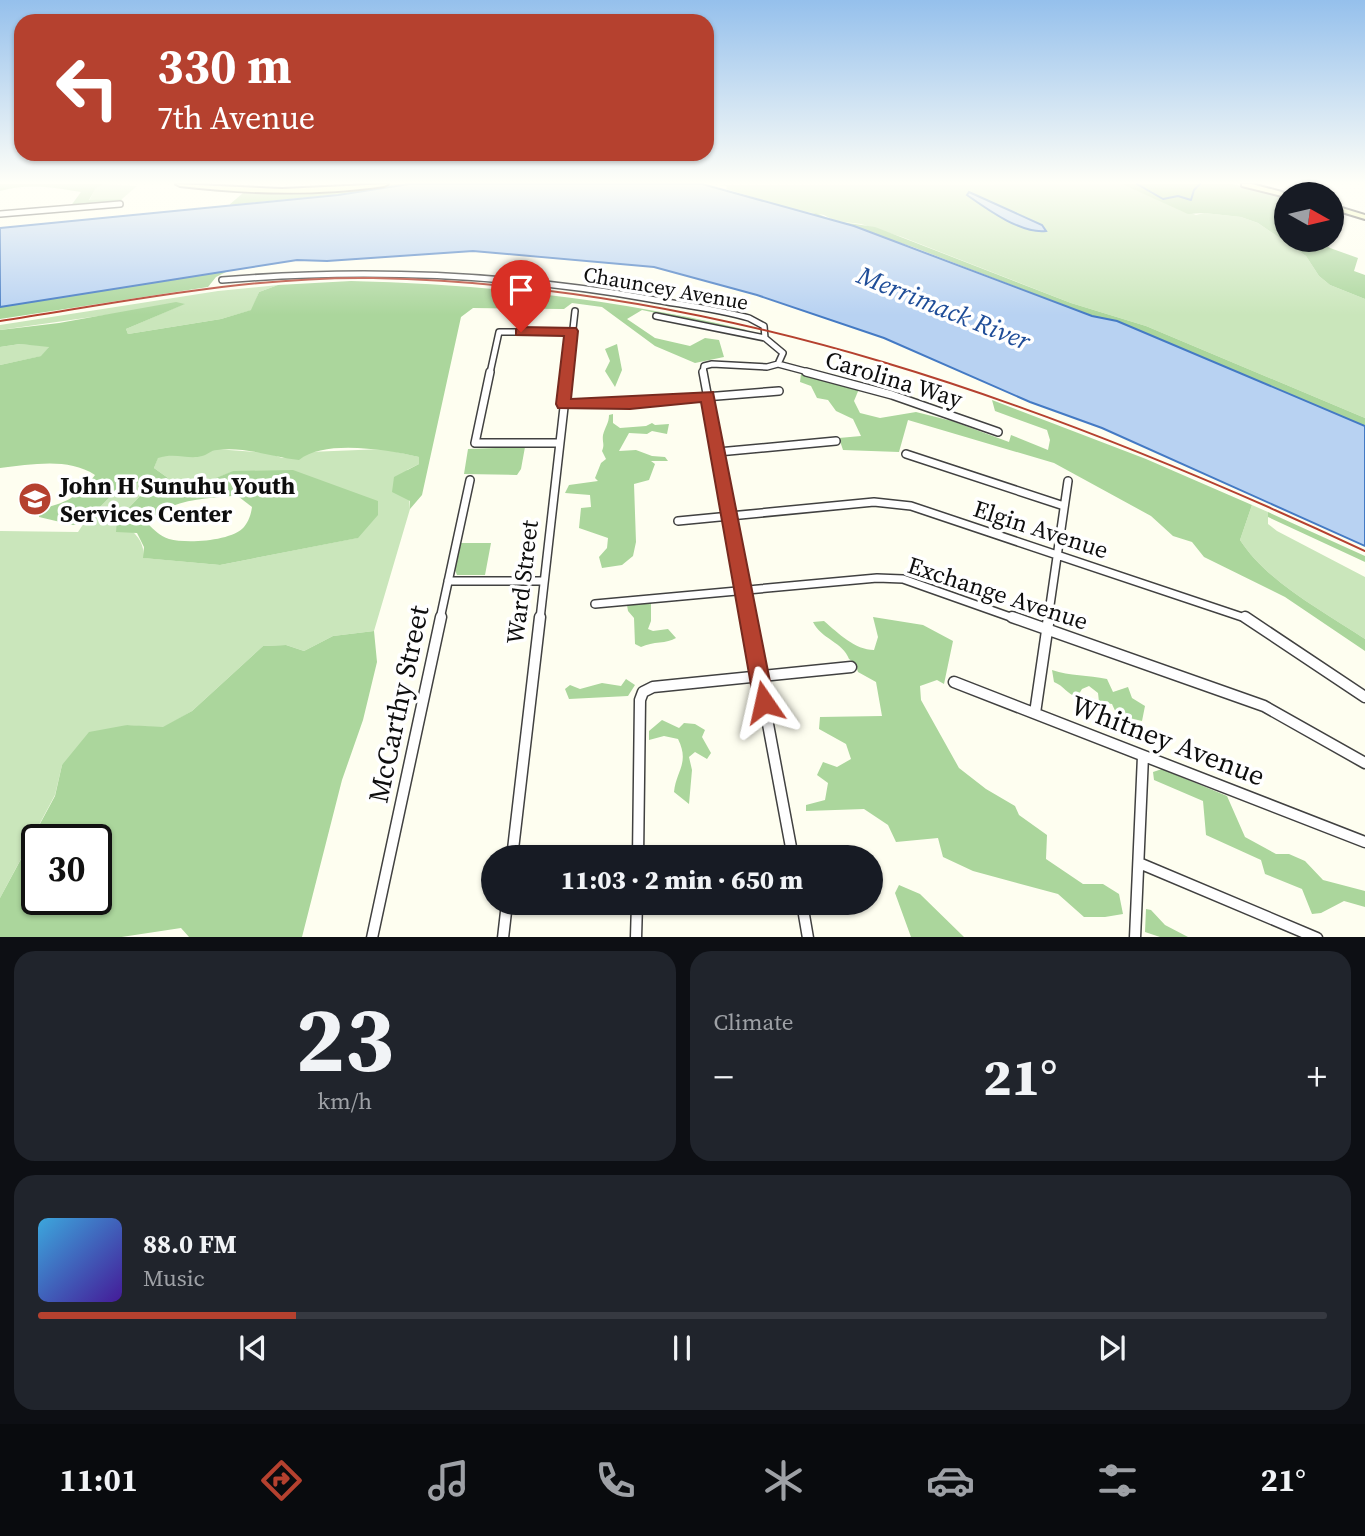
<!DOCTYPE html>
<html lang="en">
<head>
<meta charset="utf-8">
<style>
	:root { --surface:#171b24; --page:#20242c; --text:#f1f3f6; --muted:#9ea1a6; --line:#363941; --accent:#b5412f }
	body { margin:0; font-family:"Source Serif 4",serif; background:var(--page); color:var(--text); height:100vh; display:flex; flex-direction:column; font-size:26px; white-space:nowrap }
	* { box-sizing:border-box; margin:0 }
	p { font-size:23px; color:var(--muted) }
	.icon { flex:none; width:38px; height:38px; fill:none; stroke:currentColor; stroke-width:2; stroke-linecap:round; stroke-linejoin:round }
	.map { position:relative; height:937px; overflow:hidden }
	.drawer { display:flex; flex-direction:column; gap:14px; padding:14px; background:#0d0f14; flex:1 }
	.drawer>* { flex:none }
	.guide { position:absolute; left:14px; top:14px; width:700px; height:147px; border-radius:21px; box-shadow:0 2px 5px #0004; background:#b5412f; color:#fff; overflow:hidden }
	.needle { width:46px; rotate:98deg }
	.fabs { position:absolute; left:1274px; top:182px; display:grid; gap:14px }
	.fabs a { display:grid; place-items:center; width:70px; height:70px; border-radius:50%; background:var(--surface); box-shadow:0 2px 5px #0004; font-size:35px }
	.speed { position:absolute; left:21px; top:824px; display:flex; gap:14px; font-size:35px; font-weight:700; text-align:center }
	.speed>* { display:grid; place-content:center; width:91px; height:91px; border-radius:50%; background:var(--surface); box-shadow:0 2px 5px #0004; line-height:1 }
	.speed .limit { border:4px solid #111; border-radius:10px; background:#fff; color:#111 }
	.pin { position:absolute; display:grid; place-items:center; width:60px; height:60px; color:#fff; margin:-72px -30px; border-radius:50% 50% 50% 0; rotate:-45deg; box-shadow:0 0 7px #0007 }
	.pin .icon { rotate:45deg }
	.me { position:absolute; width:77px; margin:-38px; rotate:349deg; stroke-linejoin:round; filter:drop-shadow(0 0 5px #0008) }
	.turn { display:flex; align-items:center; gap:24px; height:147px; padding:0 28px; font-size:32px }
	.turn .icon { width:91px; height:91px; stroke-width:2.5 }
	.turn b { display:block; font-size:49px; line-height:60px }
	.big { font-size:52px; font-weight:800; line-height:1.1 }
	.drawer .card { flex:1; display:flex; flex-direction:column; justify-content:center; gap:10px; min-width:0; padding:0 24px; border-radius:21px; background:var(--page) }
	.drawer .dial { align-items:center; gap:0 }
	.dial b { font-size:91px; line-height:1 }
	.song { display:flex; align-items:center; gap:21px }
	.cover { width:84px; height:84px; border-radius:10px; background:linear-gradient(135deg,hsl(200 70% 55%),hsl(260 70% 35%)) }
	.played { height:7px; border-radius:4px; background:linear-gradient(90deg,var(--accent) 20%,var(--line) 20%) }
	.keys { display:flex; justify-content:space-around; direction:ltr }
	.heat { display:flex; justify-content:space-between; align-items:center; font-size:38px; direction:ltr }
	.drawer .tiles { flex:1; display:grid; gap:14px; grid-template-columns:1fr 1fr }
	.card:last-child { grid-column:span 2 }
	.trip { position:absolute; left:481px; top:845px; width:402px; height:70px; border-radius:35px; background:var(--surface); box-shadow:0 2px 5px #0004; font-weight:800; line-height:70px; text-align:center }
	.tabs { display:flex; height:112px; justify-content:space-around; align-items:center; background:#090b0e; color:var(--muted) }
	.tabs .icon { width:49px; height:49px }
	.tabs .active { color:var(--accent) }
	.tabs b { font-size:32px; color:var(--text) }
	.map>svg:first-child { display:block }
</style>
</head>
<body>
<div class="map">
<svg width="1365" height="938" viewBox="0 0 1365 938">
	<rect width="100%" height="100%" fill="#fefef0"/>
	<!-- green -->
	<path fill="#cae6bb" d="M105,184L137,186L122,199L89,201L96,188Z
		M1122,184L1196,215L1204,213L1241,217L1258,223L1306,256L1319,276L1330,285L1365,299V418L1146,326L1071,303L902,237L861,224L835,221L824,215L795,210L726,189L727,186L715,185Z
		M278,285L259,292L252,310L221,319L128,334L126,329L184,304L0,330V325L218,291Z
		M20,344L50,346L42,356L0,365V347Z
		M215,449L268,453L282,458L309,452L383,449L419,457V464L407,470L410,509L374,631L333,636L304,651L286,645L263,646L192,711L163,728L127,725L62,765L55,795L0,898V531L78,532L84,523L124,483H141L143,493L117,520C133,531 144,538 144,558L220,565L357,538L234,471L201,484L169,488L168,478L154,468L158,457C180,451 195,460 215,449Z
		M1252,505L1268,512V524L1277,531L1365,577V639C1323,611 1268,583 1240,540Z"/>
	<!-- forest -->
	<path fill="#abd69c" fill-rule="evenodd" d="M0,184H105L96,188L89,200L122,199L119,203L70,207L81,192C52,187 28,183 0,191Z
		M395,184H409L372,191L229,205L243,193L309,194Z
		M1122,184H1233L1286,197V240H1317L1330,248L1358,258L1354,271L1365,275V299L1330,285L1319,276L1306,256L1258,223L1241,217L1204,213L1188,214Z
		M816,213L835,221L875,227L1071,303L1146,326L1365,418V426L1117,321L1092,316L913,247L810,214Z
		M230,270L216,277L208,287L0,319V307Z
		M351,281C484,284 617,299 747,330L745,332L642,310L627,319L655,338L690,346L705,338L719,340L724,357L695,363L655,346L602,307L572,303L564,309L473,308L461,317L422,495L410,509V501L392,492L394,477L419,464V457C388,450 325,439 299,460C272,457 244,446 217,450C211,450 207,455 202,456C188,460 176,452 158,458L154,468L168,478L169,488L201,484L233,471L293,470L378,501V515L358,538L220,565L143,558L144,547L137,533L116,532L117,520L143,493L141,483H124L84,523L73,525L39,517V509C65,504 80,496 95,475C67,457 31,465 0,468V365L41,356L49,347L20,344L0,347V330L59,323L176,302L185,304L126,329L128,334L221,319L251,310L259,292L278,285ZM232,496L239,497L252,507C251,514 249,521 244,527C232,541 187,544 169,539C160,536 154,530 147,523C170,499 201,499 232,496Z
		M617,344L622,370L615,387L605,371L610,361L605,349Z
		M801,374L859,389L854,401L860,413L880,418L916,412L952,421L1009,442L1011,435L1048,450L1050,440L1047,430L995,411L992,400L1146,459L1252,505L1240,540C1268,583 1323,611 1365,639V651L1285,597L1204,557L1192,542L1173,536L1151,516L1054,463L908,420L899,452L843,450L839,438L861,436L853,419L836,411L828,400L817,398L811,386L800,382Z
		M613,414V423L620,428L646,426L652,423L655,425L669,424L667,434L652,431L647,434L629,433L619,451L636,450L652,456L665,457L668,461H651L655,464L649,480L634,484L636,542L633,556L622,565L602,568L599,557L607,548L608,538L579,528L581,508L591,507L590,495L565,493L569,485L598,481L595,478L601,463L606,459L602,451C605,444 602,442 603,435C605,427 609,423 609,415Z
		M525,447L521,469L517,475L464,474L468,449Z
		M1268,512L1365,556V562L1268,517Z
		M461,543H491L485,575H457L455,570Z
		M651,603V621L648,629L653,631L668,629L676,638C667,644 653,641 641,647L635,644L634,618L628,611L627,605Z
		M873,617L923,625L953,641L944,684L937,680L920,686L921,700L959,768L986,789L1015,806L1019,815L1047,835L1046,859L1083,884H1103L1119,894L1123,914L1105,917H1084L1058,894L973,871L943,857L938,838L896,842L888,825L864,809L806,811V805L825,800L828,783L817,775L823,762L837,767L851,759L846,744L819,729L820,717L882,716L876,682L858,672L855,663L849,659C843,642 821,639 813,622L824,621C838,633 855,650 874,650L878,637Z
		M374,631L377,662L363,720L342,780L302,937H189L181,928L115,938L0,937V898L55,796L62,765L89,732L127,725L163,727L192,711L263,646L286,645L304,651L333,636ZM37,840H96V900H37Z
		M1052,670C1070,676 1088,675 1107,679L1113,692L1128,687L1132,698L1145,706L1142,721L1117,715L1112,704L1099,702L1098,693L1089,686L1082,689L1077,697C1067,694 1064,686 1054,682Z
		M626,679L635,685L628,696L569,699L565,689L570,685L580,689L602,683L621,686Z
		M662,720L679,728L684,723L695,724L705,730L702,737L711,753L707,759L695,752L689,757L692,770L689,804L674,792C676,771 690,763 678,739L664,736L649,740V731Z
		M1162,769L1227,796L1245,837L1276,854H1289L1305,861L1323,880L1365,891V907L1344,901L1321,913L1312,914L1302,889L1265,874L1261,860L1206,835L1203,801L1154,780L1153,772Z
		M899,885L920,894L964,937H911L895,893Z
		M1146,909L1151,910L1165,925L1188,937H1160L1145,932Z"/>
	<!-- water -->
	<path fill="#b8d2f2" stroke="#447ac4" stroke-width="2" d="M409,184H702L854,226L1092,316L1117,321L1365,426V546L1102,428L1030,402L884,338L757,295L654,267L473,251L327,261L297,260L0,307V228L338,195Z
		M969,192L1042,225L1046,231C1021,234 987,209 967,195Z"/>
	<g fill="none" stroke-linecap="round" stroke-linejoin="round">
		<!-- stream -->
		<path stroke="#447ac4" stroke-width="2" d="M1137,184L1163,199L1178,196L1191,200L1194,190L1200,184"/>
		<defs>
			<path id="minor-far2" d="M0,214L120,204
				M222,280C366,268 508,274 650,299C683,305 717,309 749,318L764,326L765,338L783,353L778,364L767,367L712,364L704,366L703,373
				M656,316L765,338
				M778,364L812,373
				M490,373L499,332H571
				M568,373L575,311"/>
			<path id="minor-far1" d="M490,372L475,443H558
				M703,372L749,619
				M806,372L892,395L998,432
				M563,404L630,403L779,391
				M718,452L836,441
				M906,454L1064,506
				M678,521L874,502L911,506L1248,619
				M448,581H543
				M595,604L877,578L903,579L1016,619
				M440,619L470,480
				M540,619L568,372
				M1048,619L1068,481"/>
			<path id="minor" d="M748,617L793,858
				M1012,617L1264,706L1365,763
				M1245,617L1365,697
				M954,682L1365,842
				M1035,713L1049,617
				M512,858L540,617
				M638,858L640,700L643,692L653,687L851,667
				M1139,863L1317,938
				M802,903L808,938
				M372,938L441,617
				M503,938L507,903
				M636,938L637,903
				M1135,938L1143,756"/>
			<path id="secondary" d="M176,184L282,189L388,184L384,186C315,196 249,194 180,186Z
				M1242,184H1252L1289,194H1286V197L1242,186Z
				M1332,205L1365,215V219L1332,209Z"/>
		</defs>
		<!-- minor-far2 casing -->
		<use href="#minor-far2" stroke="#414141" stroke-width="8"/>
		<!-- minor-far1 casing -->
		<use href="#minor-far1" stroke="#414141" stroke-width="10"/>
		<!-- minor casing -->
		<use href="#minor" stroke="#414141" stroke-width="13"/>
		<!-- secondary casing -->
		<use href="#secondary" stroke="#303030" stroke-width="4"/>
		<!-- minor-far2 -->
		<use href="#minor-far2" stroke="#fff" stroke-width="5"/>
		<!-- minor-far1 -->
		<use href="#minor-far1" stroke="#fff" stroke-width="7"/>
		<!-- minor -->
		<use href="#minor" stroke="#fff" stroke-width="10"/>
		<!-- secondary -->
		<use href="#secondary" fill="#f4faaf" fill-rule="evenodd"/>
		<!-- rail -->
		<path stroke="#b5412f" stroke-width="2" d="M0,321C123,302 248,276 373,278C725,285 1050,404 1365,551"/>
	</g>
	<!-- sky -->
	<linearGradient id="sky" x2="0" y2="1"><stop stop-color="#95c0ec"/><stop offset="0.58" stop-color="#fffff8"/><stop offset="1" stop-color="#fffff8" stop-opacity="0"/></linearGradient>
	<rect width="1365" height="315" fill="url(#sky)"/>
	<!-- route -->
	<path fill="#b5412f" stroke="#762a1f" stroke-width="2" d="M521,327L576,328L578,331L571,399L713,392L774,702L771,709L764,712L757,709L754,702L701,402L630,409L558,408L556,404L564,336L516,335V329Z"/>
	<!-- icons -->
	<defs>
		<symbol id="school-disc" viewBox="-11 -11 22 22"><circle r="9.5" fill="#b5412f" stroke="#fff"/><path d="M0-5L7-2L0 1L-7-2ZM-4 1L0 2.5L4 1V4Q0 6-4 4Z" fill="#fff"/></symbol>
	</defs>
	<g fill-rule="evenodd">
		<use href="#school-disc" x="16" y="480" width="38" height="38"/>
	</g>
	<g text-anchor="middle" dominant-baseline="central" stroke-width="7" stroke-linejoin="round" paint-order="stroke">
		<!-- far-street labels -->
		<g font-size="21" fill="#0e0e0e" stroke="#fff">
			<text transform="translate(666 288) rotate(10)">Chauncey Avenue</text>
		</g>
		<!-- street labels -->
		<g font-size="24" fill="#0e0e0e" stroke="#fff">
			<text transform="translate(894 379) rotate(17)">Carolina Way</text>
			<text transform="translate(1041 529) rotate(18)">Elgin Avenue</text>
			<text transform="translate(522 582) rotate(-83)">Ward Street</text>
			<text transform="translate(998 593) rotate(18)">Exchange Avenue</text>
		</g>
		<!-- poi labels -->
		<g font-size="24" font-weight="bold" fill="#0e0e0e" stroke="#fff" text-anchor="start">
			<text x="60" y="485">John H Sunuhu Youth<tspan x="60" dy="28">Services Center</tspan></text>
		</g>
		<!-- water labels -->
		<g font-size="26" font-style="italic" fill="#1f4d98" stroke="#fff">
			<text transform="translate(944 308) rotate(22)">Merrimack River</text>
		</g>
		<!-- near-street labels -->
		<g font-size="28" fill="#0e0e0e" stroke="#fff">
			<text transform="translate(398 704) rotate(-78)">McCarthy Street</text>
			<text transform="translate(1168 740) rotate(21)">Whitney Avenue</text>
		</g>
	</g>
</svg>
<div class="fabs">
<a><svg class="needle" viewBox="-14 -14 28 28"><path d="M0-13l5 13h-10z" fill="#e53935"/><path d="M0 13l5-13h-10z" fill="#9ea1a6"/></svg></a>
</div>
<div class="speed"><div class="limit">30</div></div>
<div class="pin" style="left:521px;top:332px;background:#d93025"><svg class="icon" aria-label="arrive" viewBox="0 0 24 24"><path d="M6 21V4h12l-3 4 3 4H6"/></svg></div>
<svg class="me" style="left:764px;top:702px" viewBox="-20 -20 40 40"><path d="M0-17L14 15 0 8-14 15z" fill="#b5412f" stroke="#fff" stroke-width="4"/></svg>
<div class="trip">11:03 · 2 min · 650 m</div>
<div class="guide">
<div class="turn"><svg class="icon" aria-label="left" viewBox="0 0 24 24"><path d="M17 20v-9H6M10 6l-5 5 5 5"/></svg><div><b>330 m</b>7th Avenue</div></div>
</div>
</div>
<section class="drawer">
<div class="tiles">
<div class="card dial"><b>23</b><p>km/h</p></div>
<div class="card"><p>Climate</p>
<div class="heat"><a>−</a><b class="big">21°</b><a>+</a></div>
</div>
<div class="card">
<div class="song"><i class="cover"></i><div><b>88.0 FM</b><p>Music</p></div></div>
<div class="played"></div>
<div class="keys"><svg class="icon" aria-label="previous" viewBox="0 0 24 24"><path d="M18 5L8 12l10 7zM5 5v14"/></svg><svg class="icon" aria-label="pause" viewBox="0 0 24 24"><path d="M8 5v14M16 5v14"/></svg><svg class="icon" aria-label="next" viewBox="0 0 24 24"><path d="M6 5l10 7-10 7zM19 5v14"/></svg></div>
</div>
</div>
</section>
<nav class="tabs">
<b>11:01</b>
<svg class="icon active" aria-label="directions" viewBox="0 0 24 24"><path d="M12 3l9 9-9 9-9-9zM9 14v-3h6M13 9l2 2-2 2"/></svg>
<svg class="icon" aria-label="music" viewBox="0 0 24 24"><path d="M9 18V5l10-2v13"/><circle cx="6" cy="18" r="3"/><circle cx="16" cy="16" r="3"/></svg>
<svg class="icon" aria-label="phone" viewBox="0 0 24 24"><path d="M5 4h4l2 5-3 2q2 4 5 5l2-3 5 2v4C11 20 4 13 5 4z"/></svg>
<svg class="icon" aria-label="climate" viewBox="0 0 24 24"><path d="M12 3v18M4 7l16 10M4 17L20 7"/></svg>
<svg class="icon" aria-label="car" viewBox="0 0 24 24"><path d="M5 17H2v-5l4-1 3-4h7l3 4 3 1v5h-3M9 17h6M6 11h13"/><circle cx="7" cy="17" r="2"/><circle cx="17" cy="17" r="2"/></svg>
<svg class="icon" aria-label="filters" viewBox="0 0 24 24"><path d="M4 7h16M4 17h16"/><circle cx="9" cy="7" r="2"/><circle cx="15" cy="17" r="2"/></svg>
<b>21°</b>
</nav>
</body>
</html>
